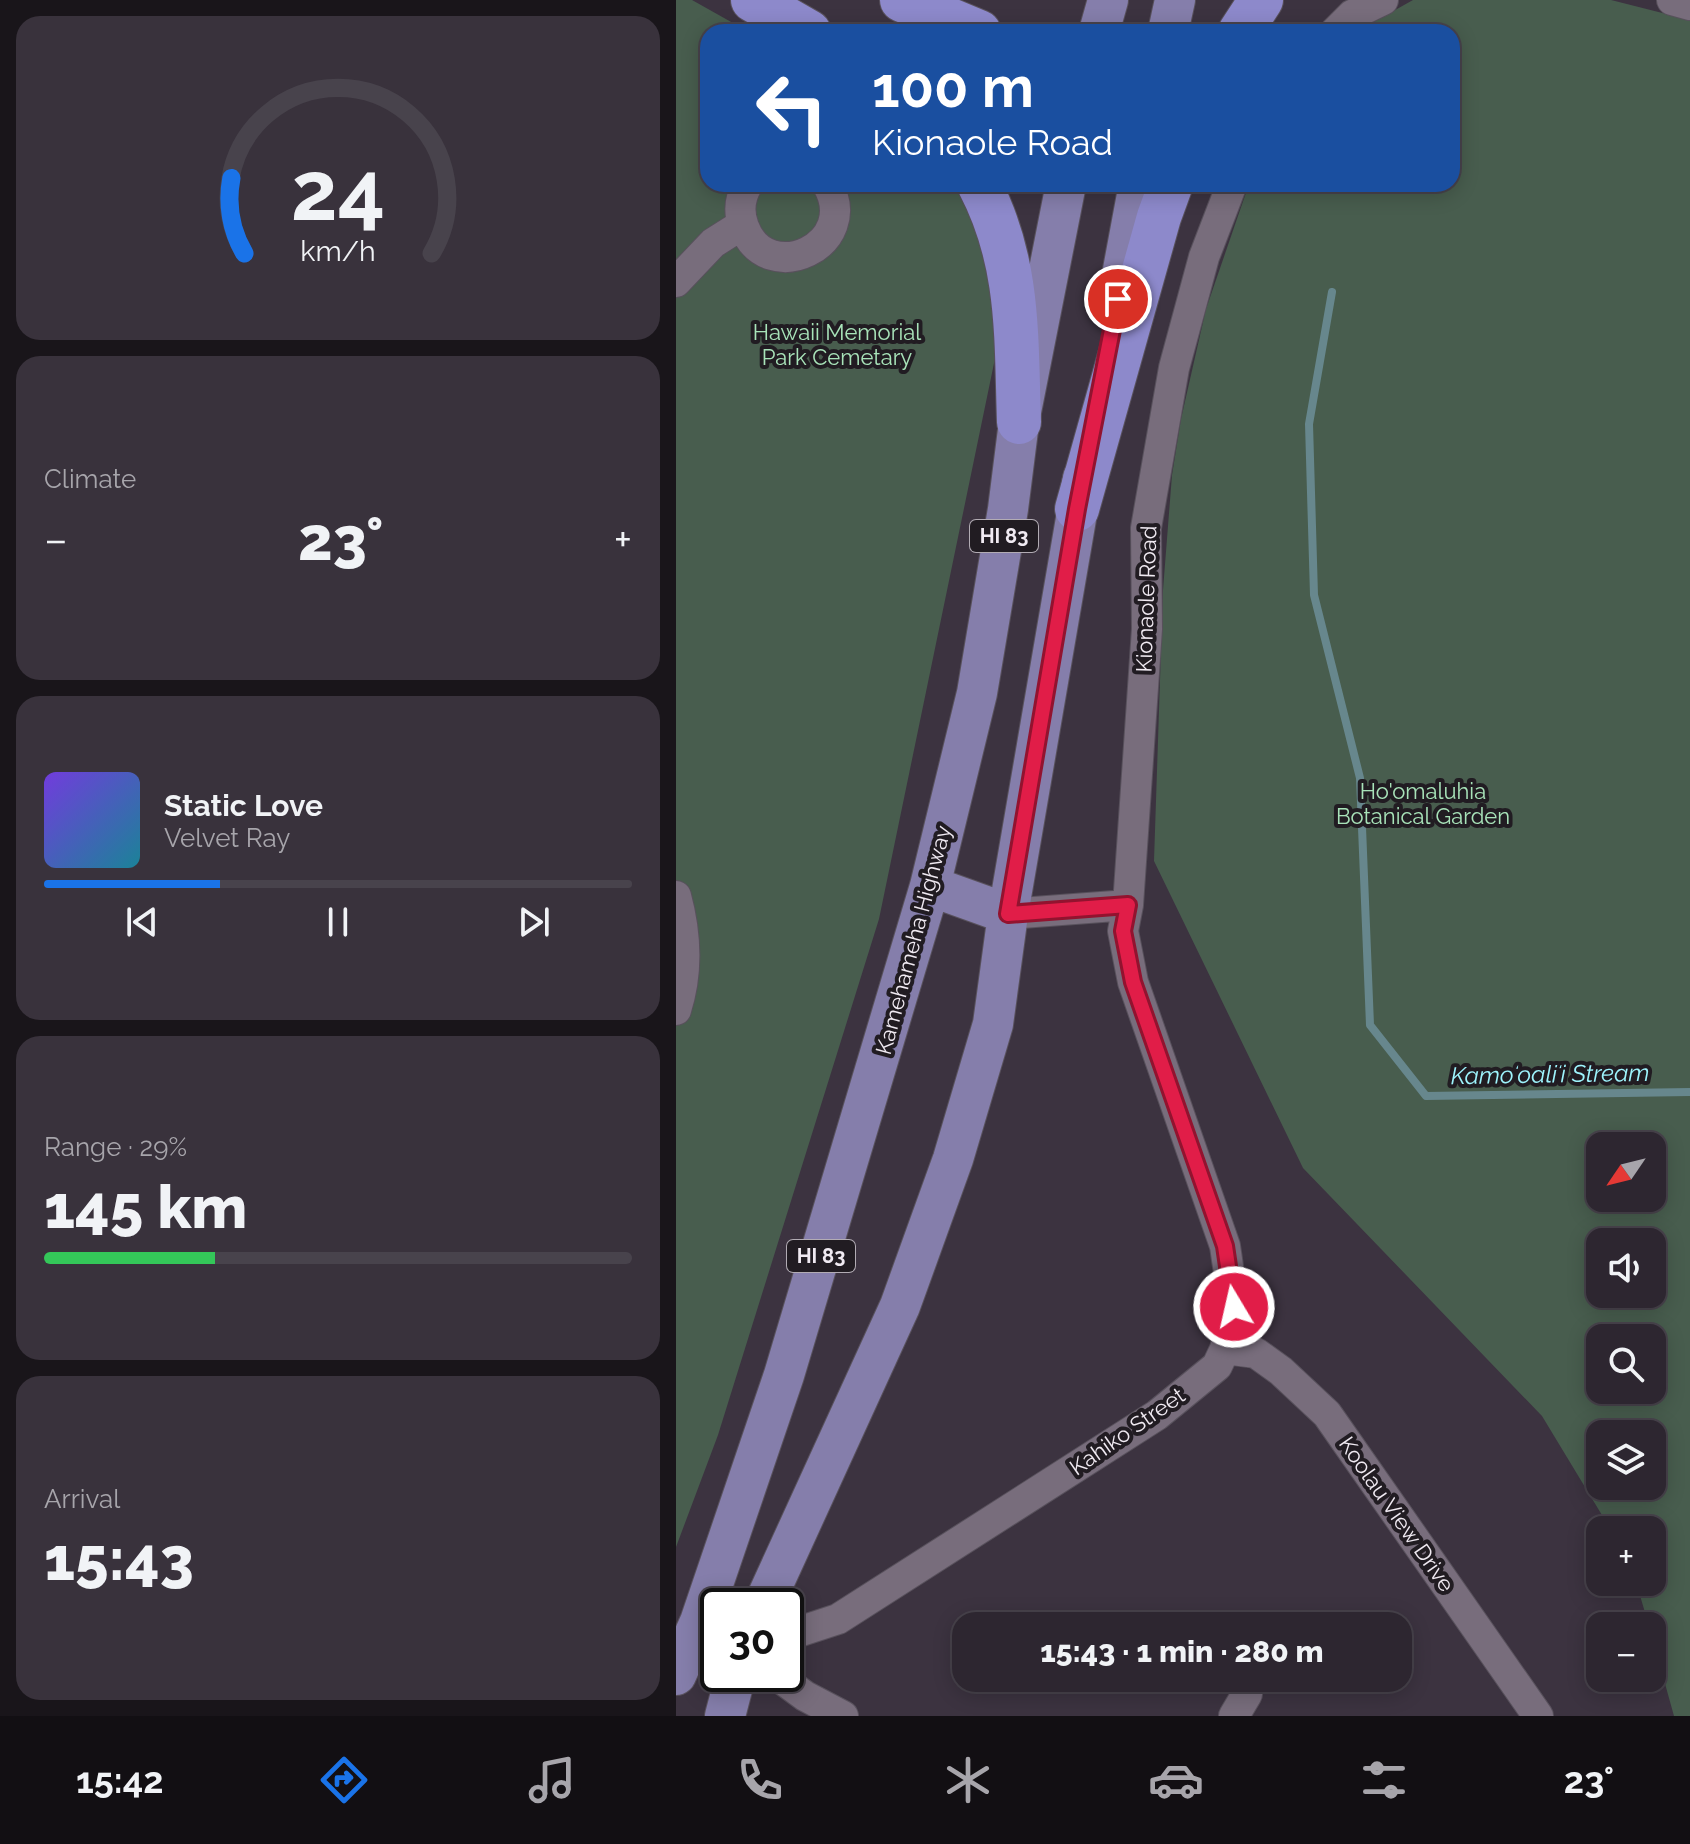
<!DOCTYPE html>
<html lang="en">
<head>
<meta charset="utf-8">
<style>
	:root { --surface:#2d2630; --page:#39323c; --text:#f1f3f6; --muted:#a7a5ab; --line:#48434c; --accent:#1a73e8 }
	body { margin:0; font-family:Raleway,sans-serif; background:var(--page); color:var(--text); height:100vh; display:flex; flex-direction:column; font-size:30px; white-space:nowrap }
	* { box-sizing:border-box; margin:0 }
	p { font-size:26px; color:var(--muted) }
	.icon { flex:none; width:44px; height:44px; fill:none; stroke:currentColor; stroke-width:2; stroke-linecap:round; stroke-linejoin:round }
	.map { position:relative; flex:1; overflow:hidden }
	.side { display:flex; flex-direction:column; gap:16px; padding:16px; background:#19151a; width:676px }
	.side>* { flex:none }
	.hud { position:absolute; left:24px; top:24px; width:760px; height:168px; border-radius:24px; box-shadow:0 4px 20px #0003,0 0 0 2px var(--line); background:#1a4fa0; color:#fff; overflow:hidden }
	.needle { width:52px; rotate:235deg }
	.tools { position:absolute; left:910px; top:1132px; display:grid; gap:16px }
	.tools a { display:grid; place-items:center; width:80px; height:80px; border-radius:16px; background:var(--surface); box-shadow:0 4px 20px #0003,0 0 0 2px var(--line); font-size:40px }
	.speed { position:absolute; left:24px; top:1588px; display:flex; gap:16px; font-size:40px; font-weight:700; text-align:center }
	.speed>* { display:grid; place-content:center; width:104px; height:104px; border-radius:50%; background:var(--surface); box-shadow:0 4px 20px #0003,0 0 0 2px var(--line); line-height:1 }
	.speed .limit { border:4px solid #111; border-radius:12px; background:#fff; color:#111 }
	.pin { position:absolute; display:grid; place-items:center; width:68px; height:68px; color:#fff; margin:-34px; border:4px solid #fff; border-radius:50%; box-shadow:0 2px 8px #0007 }
	.me { position:absolute; width:88px; margin:-44px; rotate:351deg; stroke-linejoin:round; filter:drop-shadow(0 0 6px #0008) }
	.turn { display:flex; align-items:center; gap:28px; height:168px; padding:0 40px; font-size:36px }
	.turn .icon { width:104px; height:104px; stroke-width:2.5 }
	.turn b { display:block; font-size:56px; line-height:68px }
	.big { font-size:60px; font-weight:800; line-height:1.1 }
	.side .tile { flex:1; display:flex; flex-direction:column; justify-content:center; gap:12px; min-width:0; padding:0 28px; border-radius:24px; background:var(--page) }
	.side .dial { align-items:center; gap:0 }
	.dial svg { height:208px; overflow:visible; fill:none; stroke:var(--line); stroke-width:7; stroke-linecap:round; text-anchor:middle }
	.dial text { fill:var(--text); stroke:none }
	.song { display:flex; align-items:center; gap:24px }
	.cover { width:96px; height:96px; border-radius:12px; background:linear-gradient(135deg,hsl(260 70% 55%),hsl(190 70% 35%)) }
	.played { height:8px; border-radius:4px; background:linear-gradient(90deg,var(--accent) 30%,var(--line) 30%) }
	.keys { display:flex; justify-content:space-around; direction:ltr }
	.heat { display:flex; justify-content:space-between; align-items:center; font-size:44px; direction:ltr }
	.charge { height:12px; border-radius:6px; background:linear-gradient(90deg,#34c759 29%,var(--line) 0) }
	.trip { position:absolute; left:276px; top:1612px; width:460px; height:80px; border-radius:24px; background:var(--surface); box-shadow:0 4px 20px #0003,0 0 0 2px var(--line); font-weight:800; line-height:80px; text-align:center }
	.dock { display:flex; height:128px; justify-content:space-around; align-items:center; background:#120f13; color:var(--muted) }
	.dock .icon { width:56px; height:56px }
	.dock .active { color:var(--accent) }
	.dock b { font-size:36px; color:var(--text) }
	main { display:flex; flex:1; min-height:0 }
	.map>svg:first-child { display:block }
</style>
</head>
<body>
<main>
<section class="side">
<div class="tile dial"><svg viewBox="0 0 100 80">
<path d="M14 69A42 42 0 1 1 86 69"/>
<path d="M14 69A42 42 0 0 1 9 40" stroke="#1a73e8"/>
<text x="50" y="56" font-size="32" font-weight="700">24</text>
<text x="50" y="72" font-size="11">km/h</text>
</svg></div>
<div class="tile"><p>Climate</p>
<div class="heat"><a>−</a><b class="big">23°</b><a>+</a></div>
</div>
<div class="tile">
<div class="song"><i class="cover"></i><div><b>Static Love</b><p>Velvet Ray</p></div></div>
<div class="played"></div>
<div class="keys"><svg class="icon" aria-label="previous" viewBox="0 0 24 24"><path d="M18 5L8 12l10 7zM5 5v14"/></svg><svg class="icon" aria-label="pause" viewBox="0 0 24 24"><path d="M8 5v14M16 5v14"/></svg><svg class="icon" aria-label="next" viewBox="0 0 24 24"><path d="M6 5l10 7-10 7zM19 5v14"/></svg></div>
</div>
<div class="tile"><p>Range · 29%</p><b class="big">145 km</b><div class="charge"></div></div>
<div class="tile"><p>Arrival</p><b class="big">15:43</b></div>
</section>
<div class="map">
<svg width="1014" height="1716" viewBox="0 0 1014 1716">
	<rect width="100%" height="100%" fill="#3c3340"/>
	<!-- green -->
	<path fill="#485d4e" fill-rule="evenodd" d="M0,0H16L73,32H32V184H280L313,253L322,344L203,919L42,1435L0,1547Z
		M737,0H935L1014,20V1716H998L976,1637V1626H973L960,1582H976V1530H935L866,1416L627,1168L478,861L487,590L496,475L505,419L530,309L573,184H776V32H680ZM924,1146H976V1198H924ZM924,1242H976V1294H924ZM924,1338H976V1390H924ZM924,1434H976V1486H924Z"/>
	<g fill="none" stroke-linecap="round" stroke-linejoin="round">
		<!-- stream -->
		<path stroke="#67878d" stroke-width="8" d="M656,292L633,424L638,595L684,778L694,1025L750,1096L1014,1092"/>
		<defs>
			<path id="minor" d="M996,0L1014,5
				M659,32L676,15L707,0
				M72,184C64,197 62,212 68,227C91,289 187,245 151,184
				M0,282L37,243L67,224
				M0,896C10,933 12,973 0,1010
				M332,914L452,905
				M549,1349L580,1353L605,1371L651,1414L862,1716
				M110,1636L162,1619L481,1415L541,1366L549,1349L558,1307L549,1246L457,982L447,931L452,905L471,629L470,528L498,368L528,257L556,184
				M99,1674L129,1696L167,1716
				M558,1716L571,1694"/>
			<path id="major" d="M423,32L432,0
				M492,32L499,0
				M441,302L463,184
				M254,886L332,914
				M87,1606L224,1306L277,1159L317,1024L332,914L407,478
				M0,1675L24,1622L108,1375L254,886L301,693L332,509L343,422L390,184
				M49,1716L60,1674"/>
			<path id="highway" d="M77,0L133,32
				M226,0L303,32
				M564,32L585,0
				M303,184C344,262 340,336 343,422
				M401,509L483,217L495,184"/>
		</defs>
		<!-- minor casing -->
		<use href="#minor" stroke="#58515c" stroke-width="32"/>
		<!-- major casing -->
		<use href="#major" stroke="#58515c" stroke-width="42"/>
		<!-- highway casing -->
		<use href="#highway" stroke="#58515c" stroke-width="46"/>
		<!-- minor -->
		<use href="#minor" stroke="#786d7c" stroke-width="30"/>
		<!-- major -->
		<use href="#major" stroke="#857eab" stroke-width="40"/>
		<!-- highway -->
		<use href="#highway" stroke="#8d89cb" stroke-width="44"/>
	</g>
	<g fill="none" stroke-linecap="round" stroke-linejoin="round">
		<defs>
			<path id="route" d="M442,299L401,509L332,914L452,905L447,931L457,982L549,1246L558,1307"/>
		</defs>
		<!-- route casing -->
		<use href="#route" stroke="#92132f" stroke-width="20"/>
		<!-- route -->
		<use href="#route" stroke="#e11d48" stroke-width="14"/>
	</g>
	<g text-anchor="middle" dominant-baseline="central" stroke-width="8" stroke-linejoin="round" paint-order="stroke">
		<!-- shield labels -->
		<g fill="#211c22" stroke="#b2acb4" stroke-width="2">
			<rect x="294" y="520" width="68" height="32" rx="6"/>
			<rect x="111" y="1240" width="68" height="32" rx="6"/>
		</g>
		<g font-size="20" font-weight="bold" fill="#f0eaf2">
			<text x="328" y="536">HI 83</text>
			<text x="145" y="1256">HI 83</text>
		</g>
		<!-- park labels -->
		<g font-size="22" fill="#a8e3b9" stroke="#211c22">
			<text x="161" y="332">Hawaii Memorial<tspan x="161" dy="25">Park Cemetary</tspan></text>
			<text x="747" y="791">Ho'omaluhia<tspan x="747" dy="25">Botanical Garden</tspan></text>
		</g>
		<!-- street labels -->
		<g font-size="22" fill="#f0eaf2" stroke="#211c22">
			<text transform="translate(470 599) rotate(-88)">Kionaole Road</text>
			<text transform="translate(237 940) rotate(-75)">Kamehameha Highway</text>
			<text transform="translate(451 1431) rotate(-35)">Kahiko Street</text>
			<text transform="translate(721 1514) rotate(55)">Koolau View Drive</text>
		</g>
		<!-- water labels -->
		<g font-size="24" font-style="italic" fill="#9ef4fd" stroke="#211c22">
			<text transform="translate(874 1074) rotate(-1)">Kamoʻoaliʻi Stream</text>
		</g>
	</g>
</svg>
<div class="tools">
<a><svg class="needle" viewBox="-14 -14 28 28"><path d="M0-13l5 13h-10z" fill="#e53935"/><path d="M0 13l5-13h-10z" fill="#a7a5ab"/></svg></a>
<a><svg class="icon" aria-label="sound" viewBox="0 0 24 24"><path d="M4 9h4l5-4v14l-5-4H4zM17 9q2 3 0 6"/></svg></a>
<a><svg class="icon" aria-label="search" viewBox="0 0 24 24"><circle cx="10" cy="10" r="6"/><path d="M15 15l6 6"/></svg></a>
<a><svg class="icon" aria-label="layers" viewBox="0 0 24 24"><path d="M12 4l9 5-9 5-9-5zM3 14l9 5 9-5"/></svg></a>
<a>+</a>
<a>−</a>
</div>
<div class="speed"><div class="limit">30</div></div>
<div class="pin" style="left:442px;top:299px;background:#d93025"><svg class="icon" aria-label="arrive" viewBox="0 0 24 24"><path d="M6 21V4h12l-3 4 3 4H6"/></svg></div>
<svg class="me" style="left:558px;top:1307px" viewBox="-20 -20 40 40"><circle r="17" fill="#e11d48" stroke="#fff" stroke-width="3"/><path d="M0-11L8 9 0 5-8 9z" fill="#fff"/></svg>
<div class="trip">15:43 · 1 min · 280 m</div>
<div class="hud">
<div class="turn"><svg class="icon" aria-label="left" viewBox="0 0 24 24"><path d="M17 20v-9H6M10 6l-5 5 5 5"/></svg><div><b>100 m</b>Kionaole Road</div></div>
</div>
</div>
</main>
<nav class="dock">
<b>15:42</b>
<svg class="icon active" aria-label="directions" viewBox="0 0 24 24"><path d="M12 3l9 9-9 9-9-9zM9 14v-3h6M13 9l2 2-2 2"/></svg>
<svg class="icon" aria-label="music" viewBox="0 0 24 24"><path d="M9 18V5l10-2v13"/><circle cx="6" cy="18" r="3"/><circle cx="16" cy="16" r="3"/></svg>
<svg class="icon" aria-label="phone" viewBox="0 0 24 24"><path d="M5 4h4l2 5-3 2q2 4 5 5l2-3 5 2v4C11 20 4 13 5 4z"/></svg>
<svg class="icon" aria-label="climate" viewBox="0 0 24 24"><path d="M12 3v18M4 7l16 10M4 17L20 7"/></svg>
<svg class="icon" aria-label="car" viewBox="0 0 24 24"><path d="M5 17H2v-5l4-1 3-4h7l3 4 3 1v5h-3M9 17h6M6 11h13"/><circle cx="7" cy="17" r="2"/><circle cx="17" cy="17" r="2"/></svg>
<svg class="icon" aria-label="filters" viewBox="0 0 24 24"><path d="M4 7h16M4 17h16"/><circle cx="9" cy="7" r="2"/><circle cx="15" cy="17" r="2"/></svg>
<b>23°</b>
</nav>
</body>
</html>
